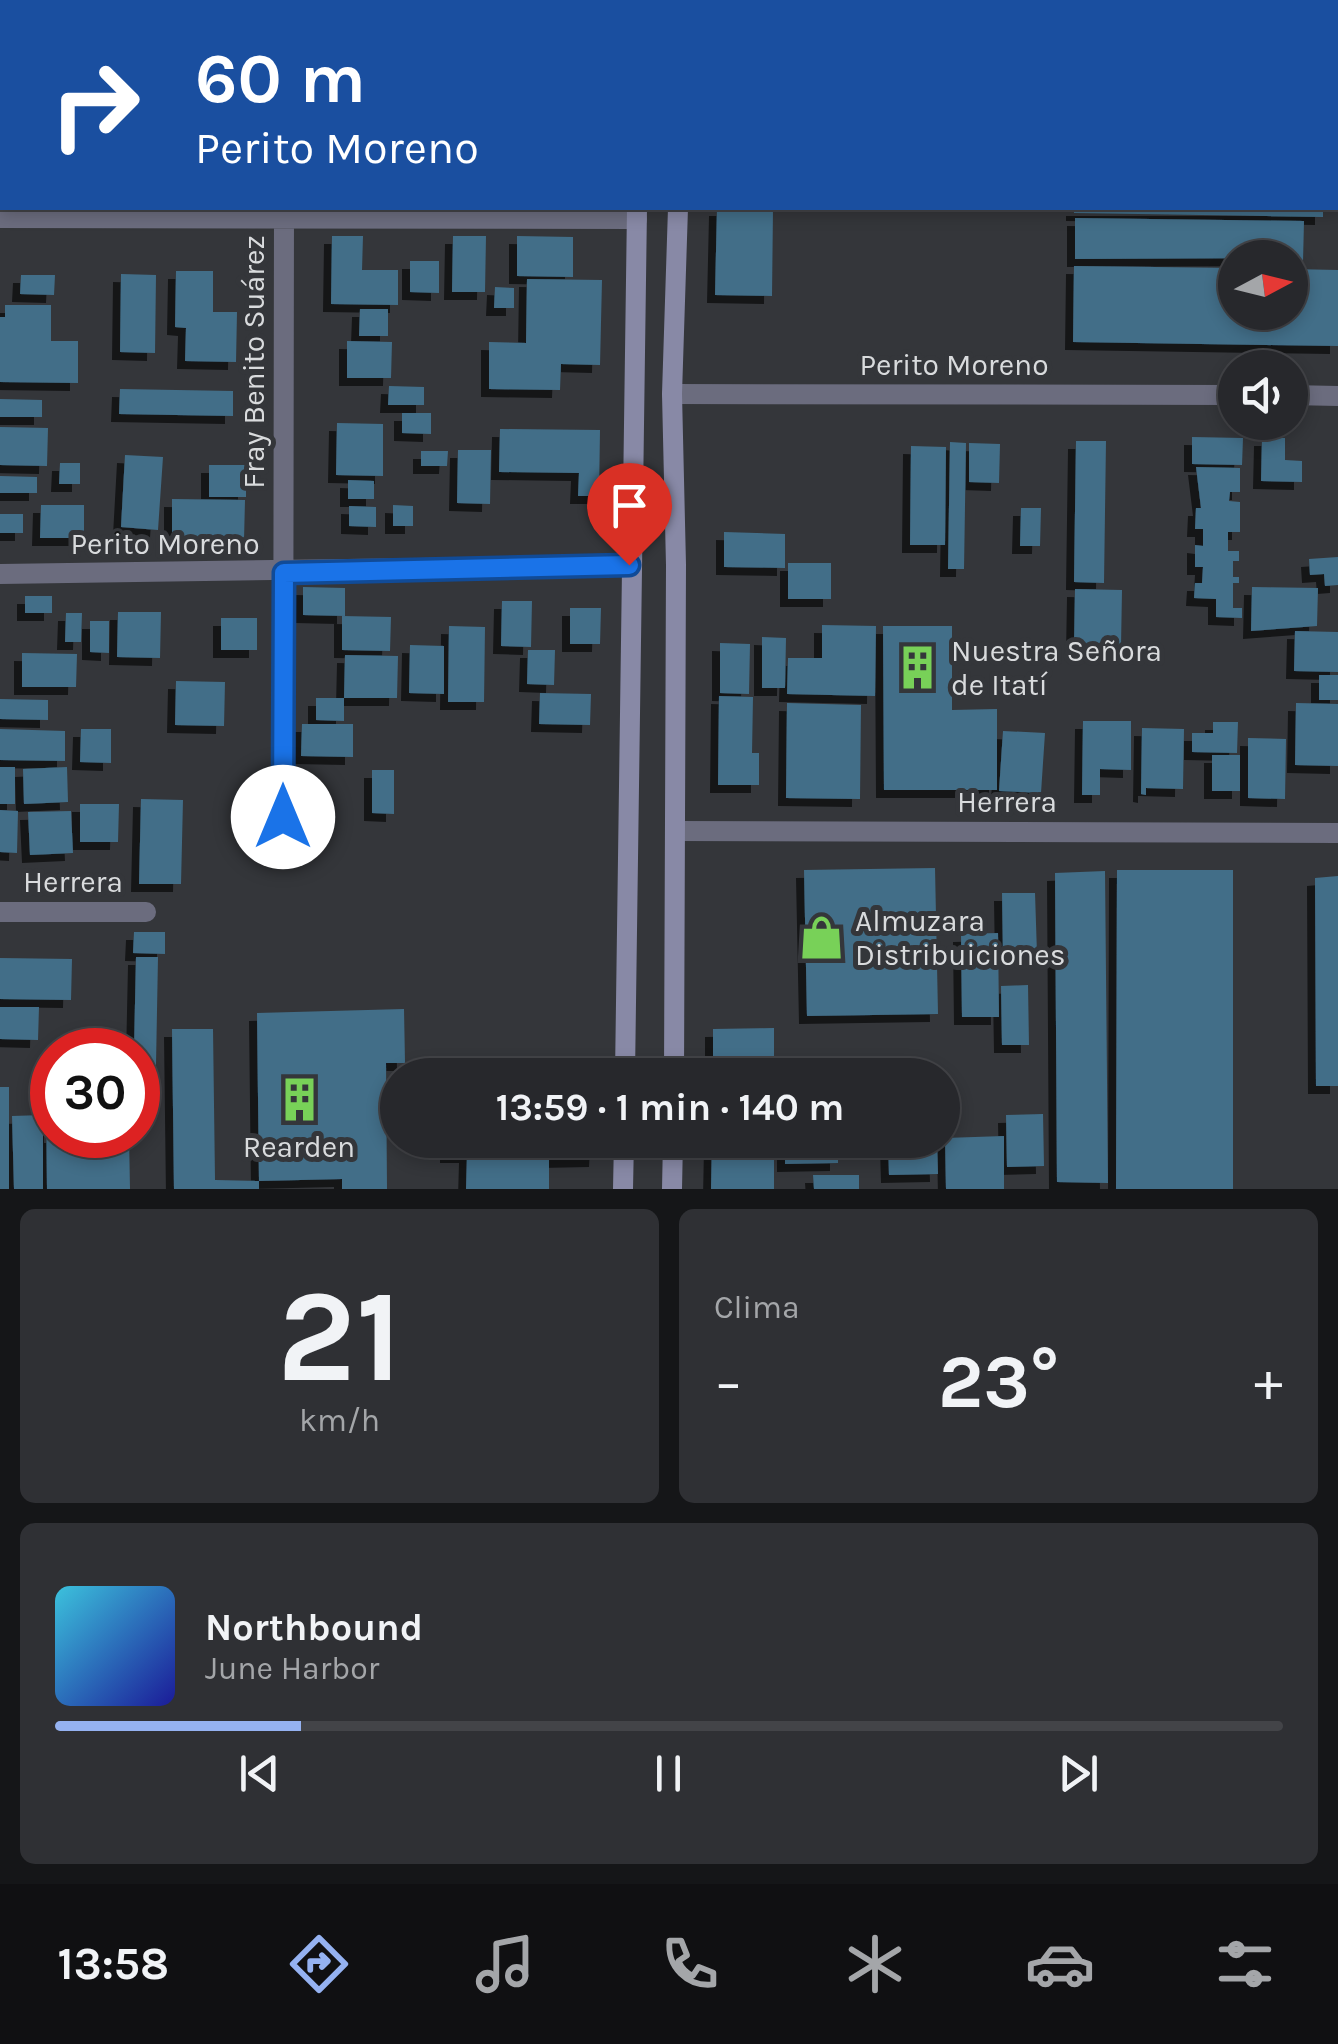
<!DOCTYPE html>
<html lang="es">
<head>
<meta charset="utf-8">
<style>
	:root { --surface:#27282c; --page:#2f3034; --text:#f1f3f6; --muted:#a4a6a9; --line:#434448; --accent:#95b2f1 }
	body { margin:0; font-family:Karla,sans-serif; background:var(--page); color:var(--text); height:100vh; display:flex; flex-direction:column; font-size:38px; white-space:nowrap }
	* { box-sizing:border-box; margin:0 }
	p { font-size:32px; color:var(--muted) }
	.icon { flex:none; width:55px; height:55px; fill:none; stroke:currentColor; stroke-width:2; stroke-linecap:round; stroke-linejoin:round }
	.map { position:relative; height:1189px; overflow:hidden }
	.details { display:flex; flex-direction:column; gap:20px; padding:20px; background:#151618; flex:1 }
	.details>* { flex:none }
	.hud { position:absolute; left:0px; top:0px; width:1340px; height:210px; box-shadow:0 5px 15px #0003,0 0 0 2px var(--line); background:#1a4fa0; color:#fff; overflow:hidden }
	.needle { width:65px; rotate:83deg }
	.fabs { position:absolute; left:1218px; top:240px; display:grid; gap:20px }
	.fabs a { display:grid; place-items:center; width:90px; height:90px; border-radius:50%; background:var(--surface); box-shadow:0 5px 15px #0003,0 0 0 2px var(--line); font-size:50px }
	.speed { position:absolute; left:30px; top:1028px; display:flex; gap:20px; font-size:50px; font-weight:700; text-align:center }
	.speed>* { display:grid; place-content:center; width:130px; height:130px; border-radius:50%; background:var(--surface); box-shadow:0 5px 15px #0003,0 0 0 2px var(--line); line-height:1 }
	.speed .limit { border:15px solid #d22; background:#fff; color:#111 }
	.pin { position:absolute; display:grid; place-items:center; width:85px; height:85px; color:#fff; margin:-102px -42px; border-radius:50% 50% 50% 0; rotate:-45deg; box-shadow:0 0 10px #0007 }
	.pin .icon { rotate:45deg }
	.me { position:absolute; width:110px; margin:-55px; rotate:0deg; stroke-linejoin:round; filter:drop-shadow(0 0 8px #0008) }
	.turn { display:flex; align-items:center; gap:35px; height:210px; padding:0 30px; font-size:45px }
	.turn .icon { width:130px; height:130px; stroke-width:2.5 }
	.turn b { display:block; font-size:70px; line-height:85px }
	.big { font-size:75px; font-weight:700; line-height:1.1 }
	.details .card { flex:1; display:flex; flex-direction:column; justify-content:center; gap:15px; min-width:0; padding:0 35px; border-radius:15px; background:var(--page) }
	.details .dial { align-items:center; gap:0 }
	.dial b { font-size:130px; line-height:1 }
	.song { display:flex; align-items:center; gap:30px }
	.cover { width:120px; height:120px; border-radius:15px; background:linear-gradient(135deg,hsl(190 70% 55%),hsl(240 70% 35%)) }
	.played { height:10px; border-radius:5px; background:linear-gradient(90deg,var(--accent) 20%,var(--line) 20%) }
	.keys { display:flex; justify-content:space-around; direction:ltr }
	.heat { display:flex; justify-content:space-between; align-items:center; font-size:55px; direction:ltr }
	.details .tiles { flex:1; display:grid; gap:20px; grid-template-columns:1fr 1fr }
	.card:last-child { grid-column:span 2 }
	.trip { position:absolute; left:380px; top:1058px; width:580px; height:100px; border-radius:50px; background:var(--surface); box-shadow:0 5px 15px #0003,0 0 0 2px var(--line); font-weight:700; line-height:100px; text-align:center }
	.dock { display:flex; height:160px; justify-content:space-around; align-items:center; background:#101012; color:var(--muted) }
	.dock .icon { width:70px; height:70px }
	.dock .selected { color:var(--accent) }
	.dock b { font-size:45px; color:var(--text) }
	.map>svg:first-child { display:block }
</style>
</head>
<body>
<div class="map">
<svg width="1338" height="1189" viewBox="0 0 1338 1189">
	<defs>
		<filter id="shadow"><feDropShadow dx="-8" dy="8" stdDeviation="0" flood-color="#0009"/></filter>
	</defs>
	<rect width="100%" height="100%" fill="#34363a"/>
	<!-- building -->
	<path fill="#426e88" filter="url(#shadow)" d="M717,208H773L772,296L715,295Z
		M1074,208H1323V217L1074,213Z
		M1075,218L1304,221L1303,262H1290V258L1075,259Z
		M332,236H363L362,270H398V305L331,304Z
		M453,236H486L485,292H452Z
		M517,236L573,237V277L517,276Z
		M410,261H439V293L410,292Z
		M1074,266L1235,268V312H1290V269L1338,270V346L1073,342Z
		M176,271H213V312H237L236,362L185,361L186,328L175,327Z
		M121,274L156,275L155,353L120,352Z
		M21,275H55L54,295L20,294Z
		M527,279L602,280L600,365L561,364L560,390L489,389V342L526,343Z
		M495,287L514,288V308H494Z
		M5,305H51V341H78V383L0,382V317H5Z
		M360,309H388V336H359Z
		M347,341L392,342L391,378H347Z
		M389,386L424,387V405H388Z
		M120,389L233,391V416L119,414Z
		M0,399L42,400V417H0Z
		M402,413H431V434L402,433Z
		M337,423L383,424V476L336,475Z
		M0,427L48,428L47,466L0,465Z
		M500,429L600,430L599,496H578L579,473L499,472Z
		M1192,437L1243,438L1242,465L1192,464Z
		M1262,438H1285V460L1302,461V482L1261,481Z
		M1076,441H1106L1104,583L1074,582Z
		M950,442L966,443L964,569H948Z
		M969,443L1000,444L999,483L969,482Z
		M911,446L946,447L945,545H910Z
		M458,450H491L490,504L457,503Z
		M421,451H448L447,466H421Z
		M125,455L163,457L158,530L121,527Z
		M60,463H80V484H59Z
		M209,465H246V497H209Z
		M1196,467L1240,468V492H1230L1229,501L1240,502V532H1228V551H1239V561H1233V577H1239V583H1233V608H1242V618L1216,617V599L1194,598L1195,583H1202L1203,567H1195V545L1203,546V529H1195L1196,508H1201Z
		M0,476L37,477V493H0Z
		M348,480L374,481V499H348Z
		M172,499L245,500L244,540L172,538Z
		M41,505H84V538H40Z
		M393,505L413,506V526H393Z
		M349,506L376,507V527L349,526Z
		M1021,508H1041L1040,546H1020Z
		M0,514H23V533H0Z
		M724,532L785,534V568L724,567Z
		M1338,557V585L1325,586L1324,574L1310,575L1309,559Z
		M788,563H831V599H788Z
		M303,587L345,588V616L303,615Z
		M1252,587L1318,588L1317,626L1251,631Z
		M1075,589L1122,590L1121,646L1074,645Z
		M25,596H52V613H25Z
		M502,601H532L531,647L501,646Z
		M570,608H601L600,644H570Z
		M118,612H161L160,658L117,657Z
		M66,613H82L81,642H65Z
		M342,616L391,617L390,651L342,650Z
		M221,618H257V650H221Z
		M90,621H109V653L90,652Z
		M822,625L876,626L875,696L787,694L788,658H822Z
		M449,626L485,627L484,702H448Z
		M883,626H952V710L997,709V790H884Z
		M1295,631L1338,632V672L1294,671Z
		M762,637L786,638L785,688H762Z
		M720,643L750,644L749,694L720,693Z
		M410,645L444,646V694L409,693Z
		M528,650H555L554,685L527,684Z
		M22,653L77,654L76,687H22Z
		M345,655L398,656L397,698H344Z
		M1319,675H1338V700H1319Z
		M176,681L225,682L224,726L175,725Z
		M540,693L591,694L590,725L539,724Z
		M719,696L753,697L752,753H759V785H718Z
		M316,698H344V721L316,720Z
		M0,699L48,700V720L0,719Z
		M787,703L861,705L860,799L786,798Z
		M1296,703L1338,704V766L1295,765Z
		M1083,721H1131V770L1100,769V795H1082Z
		M1213,722H1238L1237,753L1192,752V733H1213Z
		M302,724H353V757L301,756Z
		M1142,728L1184,729L1183,789L1146,788V795L1141,794Z
		M0,729L65,731V761L0,760Z
		M81,729H111V763L80,762Z
		M1003,731L1045,733L1041,793L999,791Z
		M1248,738L1286,739L1285,799L1248,798Z
		M1212,755H1240V791H1212Z
		M0,767H15V804H0Z
		M67,767L68,802L24,804L23,769Z
		M372,770H394V814L372,813Z
		M141,799L183,800L181,884H139Z
		M80,804H119L118,842H80Z
		M0,810L18,811L17,853L0,852Z
		M71,811L73,853L30,855L28,812Z
		M935,868L938,1014L807,1016L804,870Z
		M1117,870H1233V1189H1116Z
		M1105,871L1108,1183L1057,1182L1055,873Z
		M1338,876V1086H1316L1315,878Z
		M1002,893H1035L1037,954H1003Z
		M134,932H165V954L133,953Z
		M998,933L999,1017H962L961,934Z
		M136,957H158L156,1065H138L134,1050Z
		M0,958L72,959L71,1000L0,999Z
		M1028,985L1029,1045H1002L1001,986Z
		M0,1007H39L38,1040L0,1039Z
		M404,1009L405,1063H386L387,1189H342V1179L259,1181L257,1013Z
		M774,1028V1075H713V1029Z
		M172,1029H213L215,1180L259,1181V1189H174Z
		M0,1087H9V1189H0Z
		M46,1098H52V1135H129L130,1189H47Z
		M1043,1114L1044,1166L1007,1167L1006,1115Z
		M43,1115V1189H14L12,1116Z
		M1004,1136V1189H946L945,1138Z
		M448,1140H598L597,1159L549,1160V1189H466L467,1155H448Z
		M712,1140H774V1189H711Z
		M785,1140H838V1163L785,1164Z
		M888,1140H937L938,1174L889,1175Z
		M813,1175H859V1189H814Z"/>
	<g fill="none" stroke-linecap="round" stroke-linejoin="round">
		<!-- street -->
		<path stroke="#6b6c7e" stroke-width="20" d="M278,0V2
			M0,218L637,219
			M672,394L1235,395
			M1290,395L1338,396
			M0,574L629,565
			M283,817L284,209
			M675,831L1338,833
			M0,912H146"/>
		<!-- secondary -->
		<path stroke="#8889a6" stroke-width="20" d="M638,2V0
			M680,2V0
			M625,1075L637,208
			M674,1075L676,565L672,394L678,208
			M623,1189L624,1140
			M672,1189L673,1140"/>
	</g>
	<g fill="none" stroke-linecap="round" stroke-linejoin="round">
		<defs>
			<path id="route" d="M283,817L284,573L629,565"/>
		</defs>
		<!-- route casing -->
		<use href="#route" stroke="#114b97" stroke-width="25"/>
		<!-- route -->
		<use href="#route" stroke="#1a73e8" stroke-width="18"/>
	</g>
	<!-- icons -->
	<defs>
		<symbol id="building-bare" viewBox="-9 -9 18 18"><path d="M-4-6H4V6H1V3H-1V6H-4ZM-2.5-4.3h1.7v1.8h-1.7ZM.8-4.3h1.7v1.8H.8ZM-2.5-1h1.7V.8h-1.7ZM.8-1h1.7V.8H.8Z" fill="#78d158" stroke="#34363a" stroke-width="2.5" paint-order="stroke"/></symbol>
		<symbol id="shop-bare" viewBox="-9 -9 18 18"><path d="M-5-2.5h2.3a2.7 3.5 0 0 1 5.4 0H5L5.5 6h-11ZM-1.5-2.5h3a1.5 2.3 0 0 0-3 0Z" fill="#78d158" stroke="#34363a" stroke-width="2.5" paint-order="stroke"/></symbol>
	</defs>
	<g fill-rule="evenodd">
		<use href="#building-bare" x="886" y="636" width="63" height="63"/>
		<use href="#shop-bare" x="790" y="906" width="63" height="63"/>
		<use href="#building-bare" x="268" y="1068" width="63" height="63"/>
	</g>
	<g text-anchor="middle" dominant-baseline="central" stroke-width="10" stroke-linejoin="round" paint-order="stroke">
		<!-- street labels -->
		<g font-size="30" fill="#d9dbdd" stroke="#34363a">
			<text transform="translate(254 362) rotate(-90)">Fray Benito Suárez</text>
			<text x="954" y="365">Perito Moreno</text>
			<text x="165" y="544">Perito Moreno</text>
			<text x="1007" y="802">Herrera</text>
			<text x="73" y="882">Herrera</text>
		</g>
		<!-- poi labels -->
		<g font-size="30" fill="#d9dbdd" stroke="#34363a" text-anchor="start">
			<text x="951" y="651">Nuestra Señora<tspan x="951" dy="34">de Itatí</tspan></text>
			<text x="855" y="921">Almuzara<tspan x="855" dy="34">Distribuiciones</tspan></text>
			<text x="299" y="1147" text-anchor="middle">Rearden</text>
		</g>
	</g>
</svg>
<div class="fabs">
<a><svg class="needle" viewBox="-14 -14 28 28"><path d="M0-13l5 13h-10z" fill="#e53935"/><path d="M0 13l5-13h-10z" fill="#a4a6a9"/></svg></a>
<a><svg class="icon" aria-label="sound" viewBox="0 0 24 24"><path d="M4 9h4l5-4v14l-5-4H4zM17 9q2 3 0 6"/></svg></a>
</div>
<div class="speed"><div class="limit">30</div></div>
<div class="pin" style="left:629px;top:565px;background:#d93025"><svg class="icon" aria-label="arrive" viewBox="0 0 24 24"><path d="M6 21V4h12l-3 4 3 4H6"/></svg></div>
<svg class="me" style="left:283px;top:817px" viewBox="-20 -20 40 40"><circle r="19" fill="#fff"/><path d="M0-13L10 11 0 6-10 11z" fill="#1a73e8"/></svg>
<div class="trip">13:59 · 1 min · 140 m</div>
<div class="hud">
<div class="turn"><svg class="icon" aria-label="right" viewBox="0 0 24 24"><path d="M7 20v-9h11M14 6l5 5-5 5"/></svg><div><b>60 m</b>Perito Moreno</div></div>
</div>
</div>
<section class="details">
<div class="tiles">
<div class="card dial"><b>21</b><p>km/h</p></div>
<div class="card"><p>Clima</p>
<div class="heat"><a>−</a><b class="big">23°</b><a>+</a></div>
</div>
<div class="card">
<div class="song"><i class="cover"></i><div><b>Northbound</b><p>June Harbor</p></div></div>
<div class="played"></div>
<div class="keys"><svg class="icon" aria-label="previous" viewBox="0 0 24 24"><path d="M18 5L8 12l10 7zM5 5v14"/></svg><svg class="icon" aria-label="pause" viewBox="0 0 24 24"><path d="M8 5v14M16 5v14"/></svg><svg class="icon" aria-label="next" viewBox="0 0 24 24"><path d="M6 5l10 7-10 7zM19 5v14"/></svg></div>
</div>
</div>
</section>
<nav class="dock">
<b>13:58</b>
<svg class="icon selected" aria-label="directions" viewBox="0 0 24 24"><path d="M12 3l9 9-9 9-9-9zM9 14v-3h6M13 9l2 2-2 2"/></svg>
<svg class="icon" aria-label="music" viewBox="0 0 24 24"><path d="M9 18V5l10-2v13"/><circle cx="6" cy="18" r="3"/><circle cx="16" cy="16" r="3"/></svg>
<svg class="icon" aria-label="phone" viewBox="0 0 24 24"><path d="M5 4h4l2 5-3 2q2 4 5 5l2-3 5 2v4C11 20 4 13 5 4z"/></svg>
<svg class="icon" aria-label="climate" viewBox="0 0 24 24"><path d="M12 3v18M4 7l16 10M4 17L20 7"/></svg>
<svg class="icon" aria-label="car" viewBox="0 0 24 24"><path d="M5 17H2v-5l4-1 3-4h7l3 4 3 1v5h-3M9 17h6M6 11h13"/><circle cx="7" cy="17" r="2"/><circle cx="17" cy="17" r="2"/></svg>
<svg class="icon" aria-label="filters" viewBox="0 0 24 24"><path d="M4 7h16M4 17h16"/><circle cx="9" cy="7" r="2"/><circle cx="15" cy="17" r="2"/></svg>
</nav>
</body>
</html>
